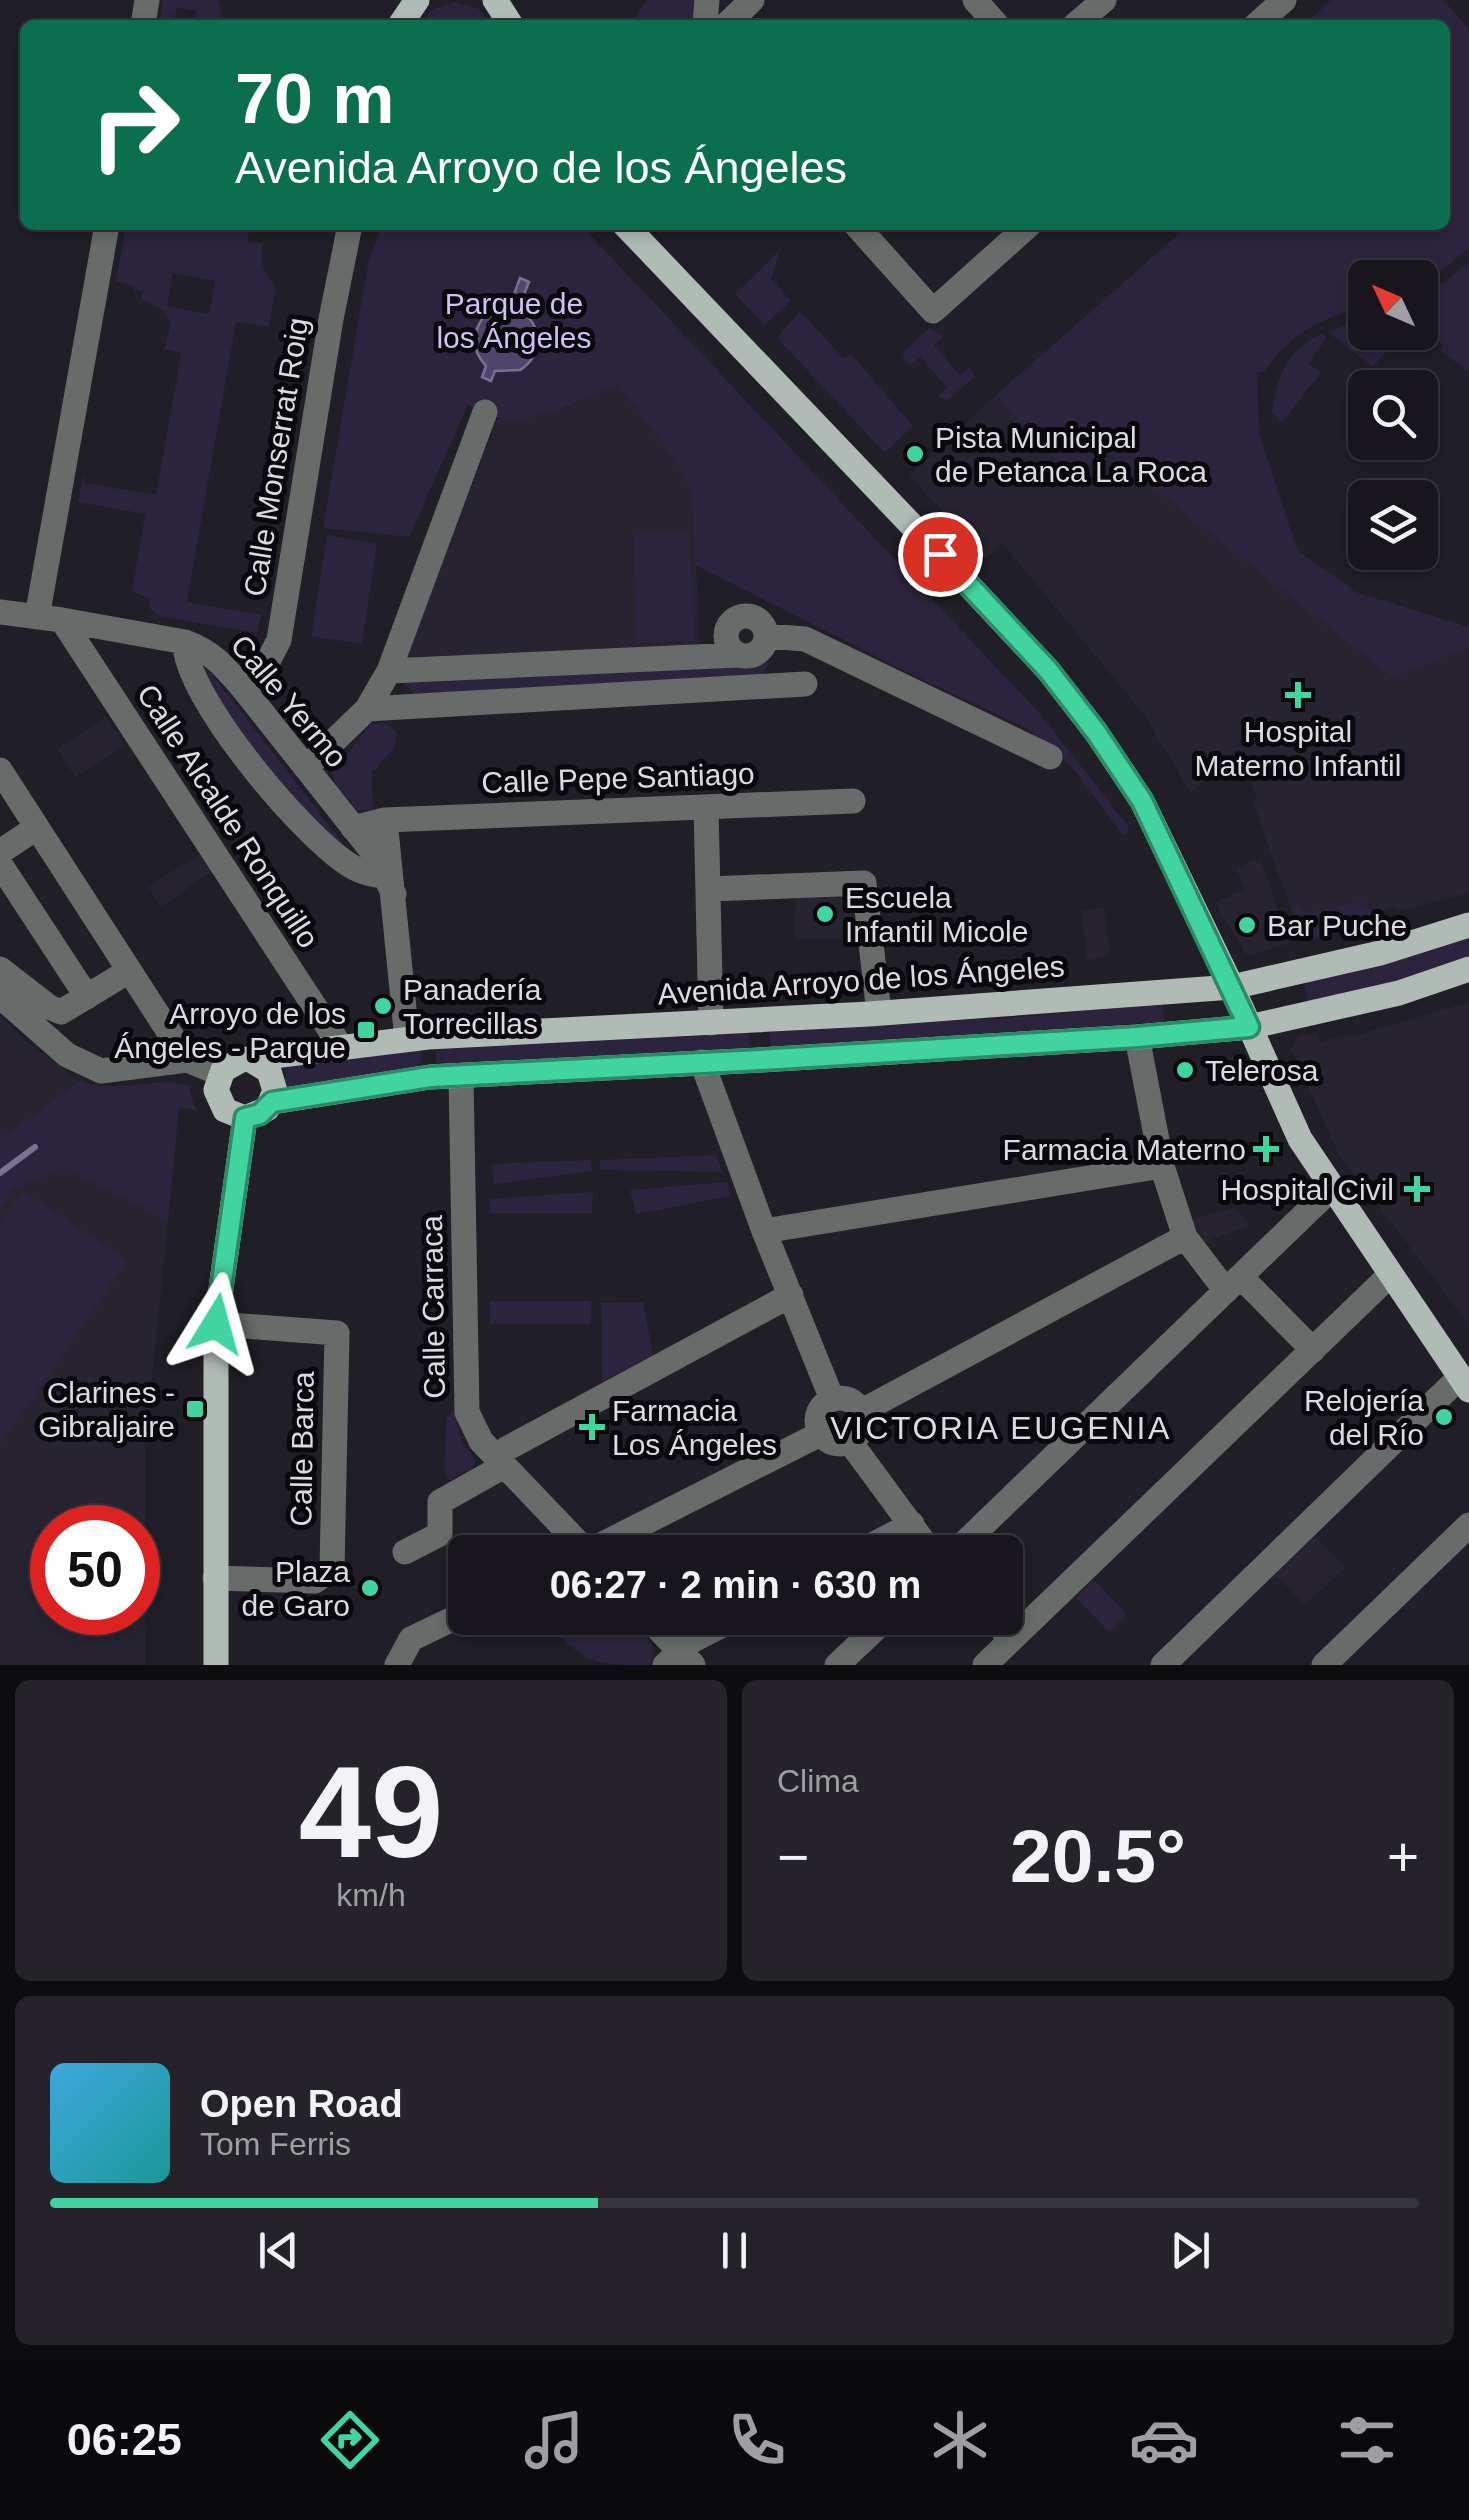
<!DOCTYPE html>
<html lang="es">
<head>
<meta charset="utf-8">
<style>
	:root { --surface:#18161c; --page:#252329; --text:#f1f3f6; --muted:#9f9fa3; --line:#36353b; --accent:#42d4a0 }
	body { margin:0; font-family:Helvetica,sans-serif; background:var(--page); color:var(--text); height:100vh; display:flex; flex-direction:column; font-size:38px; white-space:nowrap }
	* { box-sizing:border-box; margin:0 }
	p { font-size:32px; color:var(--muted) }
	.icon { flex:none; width:55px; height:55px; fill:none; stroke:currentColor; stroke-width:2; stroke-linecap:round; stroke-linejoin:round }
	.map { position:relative; height:1665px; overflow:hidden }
	.sheet { display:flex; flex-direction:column; gap:15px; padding:15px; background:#0d0c0f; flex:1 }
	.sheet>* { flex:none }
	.top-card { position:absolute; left:20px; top:20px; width:1430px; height:210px; border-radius:15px; box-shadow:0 5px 15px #0003,0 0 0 2px var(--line); background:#0b6e4f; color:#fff; overflow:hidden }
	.needle { width:65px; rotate:314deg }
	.buttons { position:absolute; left:1348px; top:260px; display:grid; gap:20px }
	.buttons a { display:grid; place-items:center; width:90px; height:90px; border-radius:15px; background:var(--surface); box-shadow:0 5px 15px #0003,0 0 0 2px var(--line); font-size:50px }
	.speed { position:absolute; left:30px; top:1505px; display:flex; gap:20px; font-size:50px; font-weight:700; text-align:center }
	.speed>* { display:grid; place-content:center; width:130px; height:130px; border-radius:50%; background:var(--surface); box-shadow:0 5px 15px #0003,0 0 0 2px var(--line); line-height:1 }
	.speed .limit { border:15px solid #d22; background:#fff; color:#111 }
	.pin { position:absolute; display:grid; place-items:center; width:85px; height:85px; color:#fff; margin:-42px; border:5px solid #fff; border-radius:50%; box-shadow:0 2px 10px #0007 }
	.me { position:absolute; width:110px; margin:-55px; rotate:8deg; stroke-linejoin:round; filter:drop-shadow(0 0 8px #0008) }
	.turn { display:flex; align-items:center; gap:35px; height:210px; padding:0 50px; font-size:45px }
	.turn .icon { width:130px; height:130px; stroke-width:2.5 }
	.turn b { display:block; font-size:70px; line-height:85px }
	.big { font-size:75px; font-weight:800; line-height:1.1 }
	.sheet .tile { flex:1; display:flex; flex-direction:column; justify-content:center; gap:15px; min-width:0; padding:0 35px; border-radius:15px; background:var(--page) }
	.sheet .dial { align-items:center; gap:0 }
	.dial b { font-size:130px; line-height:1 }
	.song { display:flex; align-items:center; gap:30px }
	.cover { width:120px; height:120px; border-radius:15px; background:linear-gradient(135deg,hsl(200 70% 55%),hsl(180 70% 35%)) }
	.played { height:10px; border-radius:5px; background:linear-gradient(90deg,var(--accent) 40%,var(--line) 40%) }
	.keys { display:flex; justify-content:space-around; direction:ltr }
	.heat { display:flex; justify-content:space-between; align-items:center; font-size:55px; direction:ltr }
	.sheet .tiles { flex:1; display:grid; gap:15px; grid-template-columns:1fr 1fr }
	.tile:last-child { grid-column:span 2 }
	.trip { position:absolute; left:448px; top:1535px; width:575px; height:100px; border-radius:15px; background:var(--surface); box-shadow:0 5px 15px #0003,0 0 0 2px var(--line); font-weight:800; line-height:100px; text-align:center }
	.dock { display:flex; height:160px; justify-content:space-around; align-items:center; background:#0a090b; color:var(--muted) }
	.dock .icon { width:70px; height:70px }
	.dock .on { color:var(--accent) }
	.dock b { font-size:45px; color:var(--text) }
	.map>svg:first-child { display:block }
</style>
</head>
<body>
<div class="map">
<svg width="1469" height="1665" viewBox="0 0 1469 1665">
	<rect width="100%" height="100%" fill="#201e26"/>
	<!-- built -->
	<path fill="#272331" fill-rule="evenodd" d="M618,382L676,462L693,492L700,652L404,664L498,418L569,407Z
		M996,395L1073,479L1108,449L1131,477L1136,473L1393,678L1469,648V893L1403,910L1391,906L1373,914L1297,927L1253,802L1257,800L1238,749L1191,793L1142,712L1017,561L1002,544L985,559L909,475Z
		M106,717L125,746L75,777L57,749Z
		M201,853L213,871L161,907L148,887Z
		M1260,858L1290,943L1247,956L1215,903L1245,889L1236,868Z
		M856,895V939H794L796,896Z
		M1104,907L1110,956L1087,959L1081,910Z
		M1469,1002V1325L1338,1153L1291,1049L1297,1037L1317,1032L1320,1042L1349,1034L1351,1037Z
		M0,1016L31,1045L80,1081L0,1139Z
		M64,1168L168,1222L145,1445V1665H0V1208L13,1190ZM52,1528H138V1612H52Z
		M1234,1207L1250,1225L1205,1242L1191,1220Z
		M1315,1536L1345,1567L1305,1606L1275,1575Z"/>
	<!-- green -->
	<path fill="#2c243e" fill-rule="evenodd" d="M163,0H218L225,25H194L196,11L177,7L173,25H159Z
		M648,0H695L694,20L690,25H632L630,23Z
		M1331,0H1443L1469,28V248L1420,288V278H1365V308C1322,315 1288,337 1264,372L1257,373L1259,434L1297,550L1358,593L1469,627V648L1393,678L1136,474L1132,477L1108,450L1073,479L996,395L1189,225H1445V25H1304Z
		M455,2L479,9L491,25H419L431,10Z
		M126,225H160L185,229L186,225H249L248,242L263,243C259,262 263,272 276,286L269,327L236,322L187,602L261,615L257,633L159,616L149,608L150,599L132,591L145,514L78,502L83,475L85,483L156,495L181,353L165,349L171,322C163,308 155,304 141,300L143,292L134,290V286L116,281ZM173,273L215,281L209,314L167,306Z
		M382,225H581L1040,714L1129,827L1128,832L1123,835L1073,769L1028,729L915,676L695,565L692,492L676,462L618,383C585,399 535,425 497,417C488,415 477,409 468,405L409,537L323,528L368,264Z
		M780,250L771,279L791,301L765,325L735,294Z
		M1469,262V372L1440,350L1443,345L1420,327V300Z
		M800,311L844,359L851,354L913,426L885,453L777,338Z
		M1365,318V332L1401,333L1373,367L1328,332Z
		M930,328L943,337L934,345L960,375L970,367L974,372V377L947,401L938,396L947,387L920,357L910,365L903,358L904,351Z
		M1322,334L1327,338L1308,363L1321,373L1282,422L1272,413C1276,379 1287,348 1322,334Z
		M689,532L695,641L637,643L633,535Z
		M327,535L377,544L362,644L311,636Z
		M770,662L763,675L754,679L415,694L403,683L408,677Z
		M202,665L212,674L352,855L347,854L268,770L196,667Z
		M386,723L397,733L394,749L378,764V769L372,770L373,809L358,811L335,784L332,773L371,724Z
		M1359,902L1370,909L1373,914L1365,916L1368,926L1302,942L1291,907L1297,906L1307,913Z
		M1469,937V958L1412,977L1308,1003L1304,982L1351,973Z
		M1163,1004L1164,1022L771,1047L769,1030L1007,1018Z
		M749,1031L750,1048L436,1065V1046Z
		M420,1046L422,1070L286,1089L284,1066Z
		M80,1081C118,1096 159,1074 189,1086L195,1110L179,1107L168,1222L64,1168L13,1190L0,1208V1139Z
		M716,1155L722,1172L600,1170V1160Z
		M591,1160L592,1171L494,1184L492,1164Z
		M726,1182L731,1196L636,1214L630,1190Z
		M23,1191L127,1261L0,1445V1223Z
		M593,1192L592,1213H490L489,1199Z
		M490,1301H591V1324H490Z
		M643,1302L653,1355L602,1382L601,1303Z
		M455,1410L462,1443L476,1461L472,1468L450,1480L445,1475L446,1418Z
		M1094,1580L1127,1614L1109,1632L1076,1598Z
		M576,1618H627C641,1632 663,1645 649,1665C599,1665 584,1665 554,1628Z"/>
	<!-- water -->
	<path fill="#50446d" stroke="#7a7190" stroke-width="2.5" d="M520,278L529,282L518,309C543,325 545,353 520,370L495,371L491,381L482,377L486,366C471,350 471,333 485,315L509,308Z"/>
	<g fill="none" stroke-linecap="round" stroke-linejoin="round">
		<!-- stream -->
		<path stroke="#7a7190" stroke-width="6" d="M0,1173L35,1147"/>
		<!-- minor -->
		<path stroke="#676c6a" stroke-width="25" d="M975,0L997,25
			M143,25L147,0
			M705,25L707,0
			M726,25L752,0
			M1075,25L1104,0
			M1256,25L1284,0
			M856,225L933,311L1029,225
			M0,612L62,620L185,642C211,651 224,666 242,687L372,851L394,894
			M726 636a20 20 0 1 1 40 0a20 20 0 1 1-40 0Z
			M37,617L107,225
			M62,620L341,1047
			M766,636L805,639L1050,757
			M185,642C183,695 305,839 351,866C362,873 375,875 388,877
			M389,671L738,655
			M242,687L264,669L279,640L331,319L350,225
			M367,709L805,684
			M306,768L367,709L389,671L485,412
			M0,770L187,1060
			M706,807L711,1023
			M385,820L407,1039
			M353,828L385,820L853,801
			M0,852L36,828
			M0,864L87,997
			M709,889L864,883L879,1013
			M0,969L49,1007L61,1012L129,971
			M0,996L67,1055L101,1071L187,1060L221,1074
			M1137,1037L1162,1166L1185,1237L1226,1291
			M702,1062L764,1231L832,1399
			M461,1076L467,1412L481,1441L587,1552
			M764,1231L1162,1166
			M1241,1277L1313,1350
			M817 1421a23 23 0 1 1 46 0a23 23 0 1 1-46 0Z
			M862,1411L1185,1237
			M850,1442L931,1552
			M405,1552L440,1534V1502L495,1471L506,1449L791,1295
			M587,1552L820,1434
			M859,1552L912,1524
			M955,1552L1331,1189
			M215,1578L315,1581L332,1569L337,1333L216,1324
			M648,1618L693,1665
			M991,1618L1012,1639
			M397,1665L411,1639L465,1613
			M665,1665L693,1640L736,1618
			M837,1665L887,1618
			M985,1665L1390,1275
			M1163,1665L1460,1377
			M1324,1665L1469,1525"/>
		<!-- major -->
		<path stroke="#b1bbb6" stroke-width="25" d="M495,0L511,25
			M400,25L417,0
			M625,225L964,580L1048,670L1096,732L1142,801L1232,987L1300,1139L1469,1390
			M251,1060L269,1071L275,1091L267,1109L245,1118L225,1110L216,1090L223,1070L241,1060L428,1037L869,1014L1232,987L1380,953L1469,925
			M272,1102L430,1077L760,1060L1137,1037L1249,1027L1399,993L1469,969
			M216,1665V1324L245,1118"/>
	</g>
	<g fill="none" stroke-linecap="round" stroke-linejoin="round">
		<defs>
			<path id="route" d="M216,1324L245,1118L260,1114L272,1102L430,1077L760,1060L1137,1037L1249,1027L1142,801L1096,732L1048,670L940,554"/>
		</defs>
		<!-- route casing -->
		<use href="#route" stroke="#2b8a68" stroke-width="25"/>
		<!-- route -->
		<use href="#route" stroke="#42d4a0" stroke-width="18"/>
	</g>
	<!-- markers -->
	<g fill="#42d4a0" stroke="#09080c" stroke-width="4">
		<circle cx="915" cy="454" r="10"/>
		<path d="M1293 680h10v10h10v10h-10v10h-10v-10h-10v-10h10z"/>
		<circle cx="825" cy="914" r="10"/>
		<circle cx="1247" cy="925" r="10"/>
		<circle cx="383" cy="1006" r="10"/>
		<rect x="356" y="1020" width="20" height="20" rx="5"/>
		<circle cx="1185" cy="1070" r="10"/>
		<path d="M1261 1134h10v10h10v10h-10v10h-10v-10h-10v-10h10z"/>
		<path d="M1412 1174h10v10h10v10h-10v10h-10v-10h-10v-10h10z"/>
		<rect x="185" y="1399" width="20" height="20" rx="5"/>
		<circle cx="1444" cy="1417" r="10"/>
		<path d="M587 1412h10v10h10v10h-10v10h-10v-10h-10v-10h10z"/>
		<circle cx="370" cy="1588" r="10"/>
	</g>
	<g text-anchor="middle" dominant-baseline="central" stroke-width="10" stroke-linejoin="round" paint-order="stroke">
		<!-- park labels -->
		<g font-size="30" fill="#d0c0f8" stroke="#09080c">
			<text x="514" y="303">Parque de<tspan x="514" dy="34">los Ángeles</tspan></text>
		</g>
		<!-- poi labels -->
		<g font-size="30" fill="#dddbe1" stroke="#09080c" text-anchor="start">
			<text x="935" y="437">Pista Municipal<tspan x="935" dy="34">de Petanca La Roca</tspan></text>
			<text x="1298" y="731" text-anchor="middle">Hospital<tspan x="1298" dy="34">Materno Infantil</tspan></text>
			<text x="845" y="897">Escuela<tspan x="845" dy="34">Infantil Micole</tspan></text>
			<text x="1267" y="925">Bar Puche</text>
			<text x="403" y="989">Panadería<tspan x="403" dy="34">Torrecillas</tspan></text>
			<text x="346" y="1013" text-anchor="end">Arroyo de los<tspan x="346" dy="34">Ángeles - Parque</tspan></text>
			<text x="1205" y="1070">Telerosa</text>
			<text x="1246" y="1149" text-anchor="end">Farmacia Materno</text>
			<text x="1394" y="1189" text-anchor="end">Hospital Civil</text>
			<text x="175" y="1392" text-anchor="end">Clarines -<tspan x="175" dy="34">Gibraljaire</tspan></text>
			<text x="1424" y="1400" text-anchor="end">Relojería<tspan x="1424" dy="34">del Río</tspan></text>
			<text x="612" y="1410">Farmacia<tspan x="612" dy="34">Los Ángeles</tspan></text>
			<text x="350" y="1571" text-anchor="end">Plaza<tspan x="350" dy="34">de Garo</tspan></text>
		</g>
		<!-- street labels -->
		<g font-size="30" fill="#dddbe1" stroke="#09080c">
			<text transform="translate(276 457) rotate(-81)">Calle Monserrat Roig</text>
			<text transform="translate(289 701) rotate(50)">Calle Yermo</text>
			<text transform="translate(618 778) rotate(-2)">Calle Pepe Santiago</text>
			<text transform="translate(228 816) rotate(57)">Calle Alcalde Ronquillo</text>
			<text transform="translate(861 980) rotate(-4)">Avenida Arroyo de los Ángeles</text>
			<text transform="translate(433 1307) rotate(-91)">Calle Carraca</text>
			<text transform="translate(302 1449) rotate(-89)">Calle Barca</text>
		</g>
		<!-- neighbourhood labels -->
		<g font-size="32" letter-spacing="2.5" fill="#dddbe1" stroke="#09080c">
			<text x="1001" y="1428">VICTORIA EUGENIA</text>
		</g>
	</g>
</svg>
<div class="buttons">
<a><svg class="needle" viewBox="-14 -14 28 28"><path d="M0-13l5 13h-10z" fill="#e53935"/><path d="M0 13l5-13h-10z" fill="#9f9fa3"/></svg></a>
<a><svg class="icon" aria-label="search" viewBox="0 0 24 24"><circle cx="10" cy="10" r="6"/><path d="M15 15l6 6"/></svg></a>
<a><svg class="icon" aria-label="layers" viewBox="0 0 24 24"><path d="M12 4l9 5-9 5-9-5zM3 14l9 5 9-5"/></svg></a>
</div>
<div class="speed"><div class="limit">50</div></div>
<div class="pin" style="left:940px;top:554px;background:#d93025"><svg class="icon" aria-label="arrive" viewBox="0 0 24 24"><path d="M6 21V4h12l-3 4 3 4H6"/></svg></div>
<svg class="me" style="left:216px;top:1324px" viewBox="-20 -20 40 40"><path d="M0-17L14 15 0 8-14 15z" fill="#42d4a0" stroke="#fff" stroke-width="4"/></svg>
<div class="trip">06:27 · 2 min · 630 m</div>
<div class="top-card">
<div class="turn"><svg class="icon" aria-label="right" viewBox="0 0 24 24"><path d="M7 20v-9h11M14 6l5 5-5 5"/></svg><div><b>70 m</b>Avenida Arroyo de los Ángeles</div></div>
</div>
</div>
<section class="sheet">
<div class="tiles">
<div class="tile dial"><b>49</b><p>km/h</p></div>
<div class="tile"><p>Clima</p>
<div class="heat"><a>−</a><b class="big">20.5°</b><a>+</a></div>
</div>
<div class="tile">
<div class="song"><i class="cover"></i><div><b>Open Road</b><p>Tom Ferris</p></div></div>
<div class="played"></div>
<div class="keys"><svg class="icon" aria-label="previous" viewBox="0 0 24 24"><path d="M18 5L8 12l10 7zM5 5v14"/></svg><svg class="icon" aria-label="pause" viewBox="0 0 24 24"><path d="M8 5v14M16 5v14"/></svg><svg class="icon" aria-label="next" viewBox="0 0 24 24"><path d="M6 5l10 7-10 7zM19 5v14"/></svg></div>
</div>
</div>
</section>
<nav class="dock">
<b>06:25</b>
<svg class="icon on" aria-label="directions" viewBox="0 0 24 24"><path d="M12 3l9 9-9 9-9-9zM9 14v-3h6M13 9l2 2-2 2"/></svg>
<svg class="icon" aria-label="music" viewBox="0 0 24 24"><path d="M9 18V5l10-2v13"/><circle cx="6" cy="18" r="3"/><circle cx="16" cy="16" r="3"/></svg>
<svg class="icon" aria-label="phone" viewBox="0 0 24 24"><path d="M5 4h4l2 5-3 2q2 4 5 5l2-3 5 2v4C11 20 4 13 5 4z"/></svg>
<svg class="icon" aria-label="climate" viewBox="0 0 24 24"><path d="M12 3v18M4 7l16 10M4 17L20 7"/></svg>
<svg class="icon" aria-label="car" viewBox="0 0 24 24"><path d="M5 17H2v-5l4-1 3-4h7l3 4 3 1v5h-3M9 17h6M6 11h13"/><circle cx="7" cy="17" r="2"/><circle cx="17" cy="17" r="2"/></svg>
<svg class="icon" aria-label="filters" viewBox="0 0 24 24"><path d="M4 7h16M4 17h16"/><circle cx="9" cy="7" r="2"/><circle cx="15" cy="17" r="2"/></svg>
</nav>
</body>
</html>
